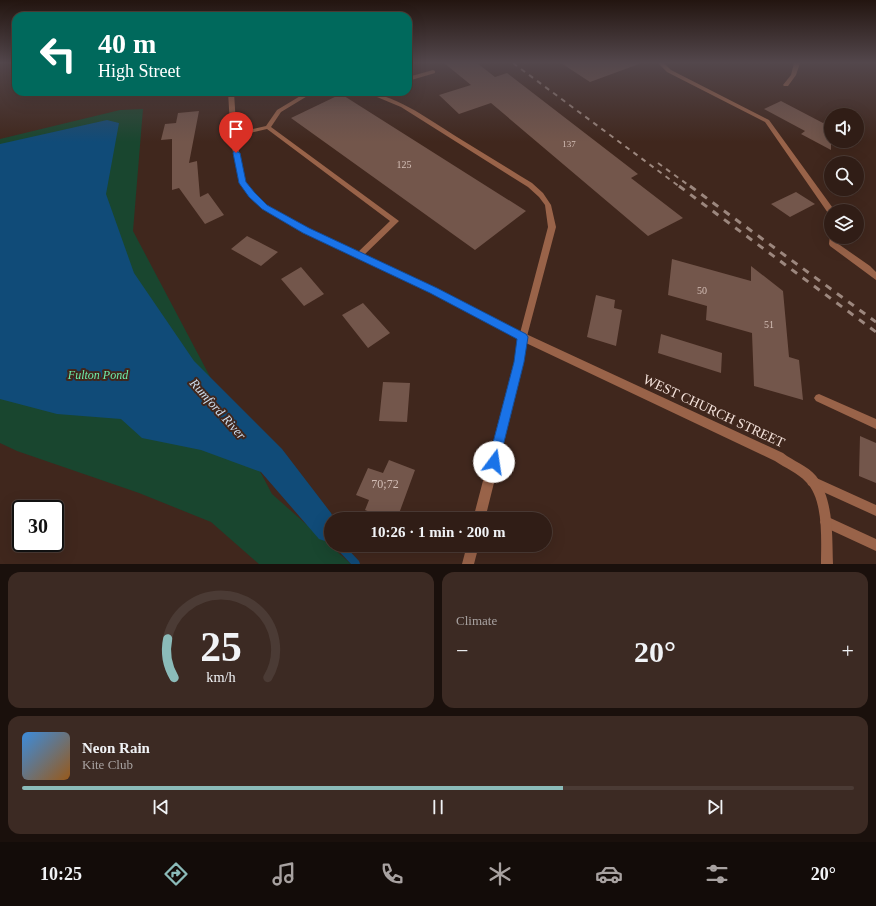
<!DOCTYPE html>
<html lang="en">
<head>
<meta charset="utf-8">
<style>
	:root { --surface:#301d16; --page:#3c2a23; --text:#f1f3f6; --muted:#a8a2a1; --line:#4b3b35; --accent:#8bbbb9 }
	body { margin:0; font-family:Georgia,serif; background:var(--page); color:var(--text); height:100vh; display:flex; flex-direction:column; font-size:15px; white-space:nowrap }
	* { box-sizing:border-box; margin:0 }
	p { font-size:13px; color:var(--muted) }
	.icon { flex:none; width:22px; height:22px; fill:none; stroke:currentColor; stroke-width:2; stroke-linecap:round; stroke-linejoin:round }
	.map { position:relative; height:564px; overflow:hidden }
	.side { display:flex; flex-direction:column; gap:8px; padding:8px; background:#1a100c; flex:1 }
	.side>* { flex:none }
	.hud { position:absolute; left:12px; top:12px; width:400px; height:84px; border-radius:12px; box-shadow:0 4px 16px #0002,0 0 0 1px var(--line); background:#00695c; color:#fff; overflow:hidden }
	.fabs { position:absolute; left:824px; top:108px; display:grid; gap:8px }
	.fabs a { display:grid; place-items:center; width:40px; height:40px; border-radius:50%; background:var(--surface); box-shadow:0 4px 16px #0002,0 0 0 1px var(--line); font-size:20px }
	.speed { position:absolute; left:12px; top:500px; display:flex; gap:8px; font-size:20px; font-weight:700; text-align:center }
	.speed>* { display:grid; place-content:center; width:52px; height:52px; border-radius:50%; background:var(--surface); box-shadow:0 4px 16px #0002,0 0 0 1px var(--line); line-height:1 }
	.speed .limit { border:2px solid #111; border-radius:6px; background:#fff; color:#111 }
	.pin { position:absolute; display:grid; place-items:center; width:34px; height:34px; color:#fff; margin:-41px -17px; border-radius:50% 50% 50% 0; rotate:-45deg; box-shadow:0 0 4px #0007 }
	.pin .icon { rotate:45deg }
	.me { position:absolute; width:44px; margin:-22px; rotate:14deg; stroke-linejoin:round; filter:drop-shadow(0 0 3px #0008) }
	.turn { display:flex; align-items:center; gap:14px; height:84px; padding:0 20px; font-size:18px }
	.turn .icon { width:52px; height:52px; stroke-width:2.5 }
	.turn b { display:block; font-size:28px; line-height:34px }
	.big { font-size:30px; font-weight:700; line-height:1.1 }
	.side .card { flex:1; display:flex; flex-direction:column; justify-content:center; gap:6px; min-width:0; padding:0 14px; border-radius:12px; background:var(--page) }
	.side .dial { align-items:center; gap:0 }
	.dial svg { height:104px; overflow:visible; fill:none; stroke:var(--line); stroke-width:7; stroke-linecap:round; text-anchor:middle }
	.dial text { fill:var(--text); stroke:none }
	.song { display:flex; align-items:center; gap:12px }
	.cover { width:48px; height:48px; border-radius:6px; background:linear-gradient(135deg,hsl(210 70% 55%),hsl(30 70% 35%)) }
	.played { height:4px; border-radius:2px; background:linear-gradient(90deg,var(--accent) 65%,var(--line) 65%) }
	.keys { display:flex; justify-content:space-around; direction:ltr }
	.heat { display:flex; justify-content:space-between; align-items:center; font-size:22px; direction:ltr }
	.side .tiles { flex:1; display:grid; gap:8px; grid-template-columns:1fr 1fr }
	.card:last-child { grid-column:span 2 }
	.trip { position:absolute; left:324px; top:512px; width:228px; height:40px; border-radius:20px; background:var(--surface); box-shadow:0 4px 16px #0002,0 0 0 1px var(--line); font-weight:700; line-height:40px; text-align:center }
	.dock { display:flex; height:64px; justify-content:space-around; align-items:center; background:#130c09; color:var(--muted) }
	.dock .icon { width:28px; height:28px }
	.dock .active { color:var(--accent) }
	.dock b { font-size:18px; color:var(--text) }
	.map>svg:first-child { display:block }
</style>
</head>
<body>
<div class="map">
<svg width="876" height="564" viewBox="0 0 876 564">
	<rect width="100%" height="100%" fill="#40271d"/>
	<!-- green -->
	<path fill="#19462f" d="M143,109L133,231L272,494L351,564H259L211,522L139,493L17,451L0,443V139L120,110Z"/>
	<!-- water -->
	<path fill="#104b78" d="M107,120L119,123L106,194L134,273L194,361L282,449L331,513L334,519H331V540L328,542L319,539L261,472L201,450L142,438L121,419L57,414L0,399V144Z"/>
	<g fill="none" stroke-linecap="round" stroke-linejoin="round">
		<!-- stream -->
		<path fill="#104b78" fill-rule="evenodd" d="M335,545H344L359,561L360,564H351L336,548Z"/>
	</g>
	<!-- building -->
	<path fill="#73564b" d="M444,63H477L495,77L507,73L638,174L631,178L683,218L648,236L491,103L459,114L439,95L471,85Z
		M561,63H639V64L590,82Z
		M341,94L526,211L475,250L291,118Z
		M781,101L823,123L831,118V150L801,134L805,131L764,109Z
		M199,111L189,163L197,161L200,197L208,193L224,215L205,224L179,188L172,190V139L161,140L165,124L176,123L178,113Z
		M796,192L815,204L790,217L771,204Z
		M247,236L257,241L278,252L261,266L231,249Z
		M672,259L751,281V266L783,291L789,357L799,360L803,400L754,386L752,333L706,320L707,306L668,295Z
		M301,267L324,294L304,306L281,279Z
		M596,295L615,300L614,308L622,310L616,346L587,337Z
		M363,303L390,333L368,348L342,315Z
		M661,334L722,353L721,373L658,353Z
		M383,382L410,383L407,422L379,421Z
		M860,436L876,443V483L859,476Z
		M389,460L415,470L397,519H387L365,510L369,500L356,495L368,468L383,473Z"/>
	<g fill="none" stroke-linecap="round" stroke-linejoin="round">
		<!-- service -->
		<path fill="#996349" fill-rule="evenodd" d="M658,63H664L671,70L769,120L835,211H831V213H828L765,122L667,72Z
			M433,70L435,71V73L408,81V77Z
			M307,92H314L281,112L271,127L399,221L362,257L359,258L355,255L390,221L267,129L233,137L230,135L231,134L266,126L277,110Z
			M357,92C394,92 426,118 457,137C482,152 507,168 532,183L543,193L551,205L556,227L526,340L523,341L520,340L519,337L548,227L545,205L539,197L528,187L401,107L377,97Z
			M830,235L831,237H837V243L870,266L876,272V280L830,246L829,244Z
			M819,394L876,419V429L816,401L814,398L816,395Z
			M812,476L876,505V516L808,485L807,481L808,477Z
			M826,516L876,539V551L822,526L820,522L822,518Z"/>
		<!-- minor -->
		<path fill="#996349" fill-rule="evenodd" d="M794,63H800L796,75L788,86H784L783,85L791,75Z
			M228,92H234L237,142L245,182L254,193L267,205L309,229L436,288L526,334L783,453C793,461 808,466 816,476C834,500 832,536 833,564H821C821,541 824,499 806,482C798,473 785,468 775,461L526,343L524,362L485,519H473L514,362L518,339L430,292L303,233L263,209L250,197L239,183L231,142Z
			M467,545H479L474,564H462Z"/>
		<!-- rail-far1 -->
		<path stroke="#9c877e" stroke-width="2" stroke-dasharray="5 5" stroke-linecap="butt" d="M513,63L680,187
			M658,163L691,187"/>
		<!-- rail -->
		<path stroke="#9c877e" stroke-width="3" stroke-dasharray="7 7" stroke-linecap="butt" d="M679,186L876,332
			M690,186L876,322"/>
	</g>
	<!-- sky -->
	<linearGradient id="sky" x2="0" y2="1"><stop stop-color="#231510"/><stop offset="0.44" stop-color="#53474c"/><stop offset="1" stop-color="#53474c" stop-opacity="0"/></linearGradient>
	<rect width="876" height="142" fill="url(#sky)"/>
	<!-- route -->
	<path fill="#1a73e8" stroke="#114b97" d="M234,151H236L240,153L246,182L255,193L267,205L309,228L437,288L526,334L528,337L524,362L498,466L494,468L490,466L488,462L514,362L517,339L430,293L303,233L262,209L249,197L239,183L233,153Z"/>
	<g text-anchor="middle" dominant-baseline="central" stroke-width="4" stroke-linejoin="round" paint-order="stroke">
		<!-- far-number labels -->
		<g font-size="9" fill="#d3beb6">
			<text x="569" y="144">137</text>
		</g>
		<!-- number labels -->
		<g font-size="10" fill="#d3beb6">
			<text x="404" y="164">125</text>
			<text x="702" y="290">50</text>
			<text x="769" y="324">51</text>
		</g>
		<!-- park labels -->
		<g font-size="12" font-style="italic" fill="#6eeeab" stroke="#40271d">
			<text x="98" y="375">Fulton Pond</text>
		</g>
		<!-- near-number labels -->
		<g font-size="12" fill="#d3beb6">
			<text x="385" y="484">70;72</text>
		</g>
		<!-- water labels -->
		<g font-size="13" font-style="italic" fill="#cfe0f1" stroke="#40271d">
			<text transform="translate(218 409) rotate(48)">Rumford River</text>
		</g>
		<!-- near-street labels -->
		<g font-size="14" fill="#f3e1da" stroke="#40271d">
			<text transform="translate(714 411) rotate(25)">WEST CHURCH STREET</text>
		</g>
	</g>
</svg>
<div class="fabs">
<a><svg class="icon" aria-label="sound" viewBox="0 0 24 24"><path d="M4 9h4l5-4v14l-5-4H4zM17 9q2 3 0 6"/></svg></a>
<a><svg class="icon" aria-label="search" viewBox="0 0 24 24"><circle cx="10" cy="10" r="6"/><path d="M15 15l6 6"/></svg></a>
<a><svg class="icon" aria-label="layers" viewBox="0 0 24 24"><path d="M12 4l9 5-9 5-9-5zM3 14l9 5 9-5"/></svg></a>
</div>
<div class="speed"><div class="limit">30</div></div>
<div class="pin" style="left:236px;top:153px;background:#d93025"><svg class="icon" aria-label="arrive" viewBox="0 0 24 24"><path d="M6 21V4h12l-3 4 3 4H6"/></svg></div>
<svg class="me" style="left:494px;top:462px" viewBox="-20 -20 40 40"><circle r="19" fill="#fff"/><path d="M0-13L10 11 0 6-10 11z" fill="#1a73e8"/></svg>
<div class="trip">10:26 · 1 min · 200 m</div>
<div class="hud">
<div class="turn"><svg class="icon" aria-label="left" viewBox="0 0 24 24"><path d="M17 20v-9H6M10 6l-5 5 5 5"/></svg><div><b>40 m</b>High Street</div></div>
</div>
</div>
<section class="side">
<div class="tiles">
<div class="card dial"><svg viewBox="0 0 100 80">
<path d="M14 69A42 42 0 1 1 86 69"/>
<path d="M14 69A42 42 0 0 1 9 39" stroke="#8bbbb9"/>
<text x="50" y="56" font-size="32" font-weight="700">25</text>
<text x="50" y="72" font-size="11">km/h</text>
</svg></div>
<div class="card"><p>Climate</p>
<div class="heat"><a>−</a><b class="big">20°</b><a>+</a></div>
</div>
<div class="card">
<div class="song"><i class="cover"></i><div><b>Neon Rain</b><p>Kite Club</p></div></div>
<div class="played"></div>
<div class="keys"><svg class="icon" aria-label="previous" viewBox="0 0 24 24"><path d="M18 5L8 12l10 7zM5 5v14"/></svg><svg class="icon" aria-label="pause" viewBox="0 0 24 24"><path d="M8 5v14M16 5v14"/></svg><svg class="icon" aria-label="next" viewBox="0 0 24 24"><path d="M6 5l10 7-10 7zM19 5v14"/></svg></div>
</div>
</div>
</section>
<nav class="dock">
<b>10:25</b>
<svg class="icon active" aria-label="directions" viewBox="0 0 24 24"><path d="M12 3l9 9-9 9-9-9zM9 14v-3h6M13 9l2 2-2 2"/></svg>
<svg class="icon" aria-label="music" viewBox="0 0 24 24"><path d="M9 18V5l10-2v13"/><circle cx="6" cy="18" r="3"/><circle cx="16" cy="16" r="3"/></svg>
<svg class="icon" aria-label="phone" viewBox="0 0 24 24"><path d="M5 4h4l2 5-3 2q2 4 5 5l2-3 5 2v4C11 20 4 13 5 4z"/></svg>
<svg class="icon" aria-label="climate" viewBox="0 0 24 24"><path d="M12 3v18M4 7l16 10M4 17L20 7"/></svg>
<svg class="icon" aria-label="car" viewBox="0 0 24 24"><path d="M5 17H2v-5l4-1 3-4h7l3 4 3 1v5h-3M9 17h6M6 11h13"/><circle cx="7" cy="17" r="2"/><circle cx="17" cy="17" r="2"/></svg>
<svg class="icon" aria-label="filters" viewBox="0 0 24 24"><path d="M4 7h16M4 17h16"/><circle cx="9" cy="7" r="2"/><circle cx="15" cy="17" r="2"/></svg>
<b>20°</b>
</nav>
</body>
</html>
